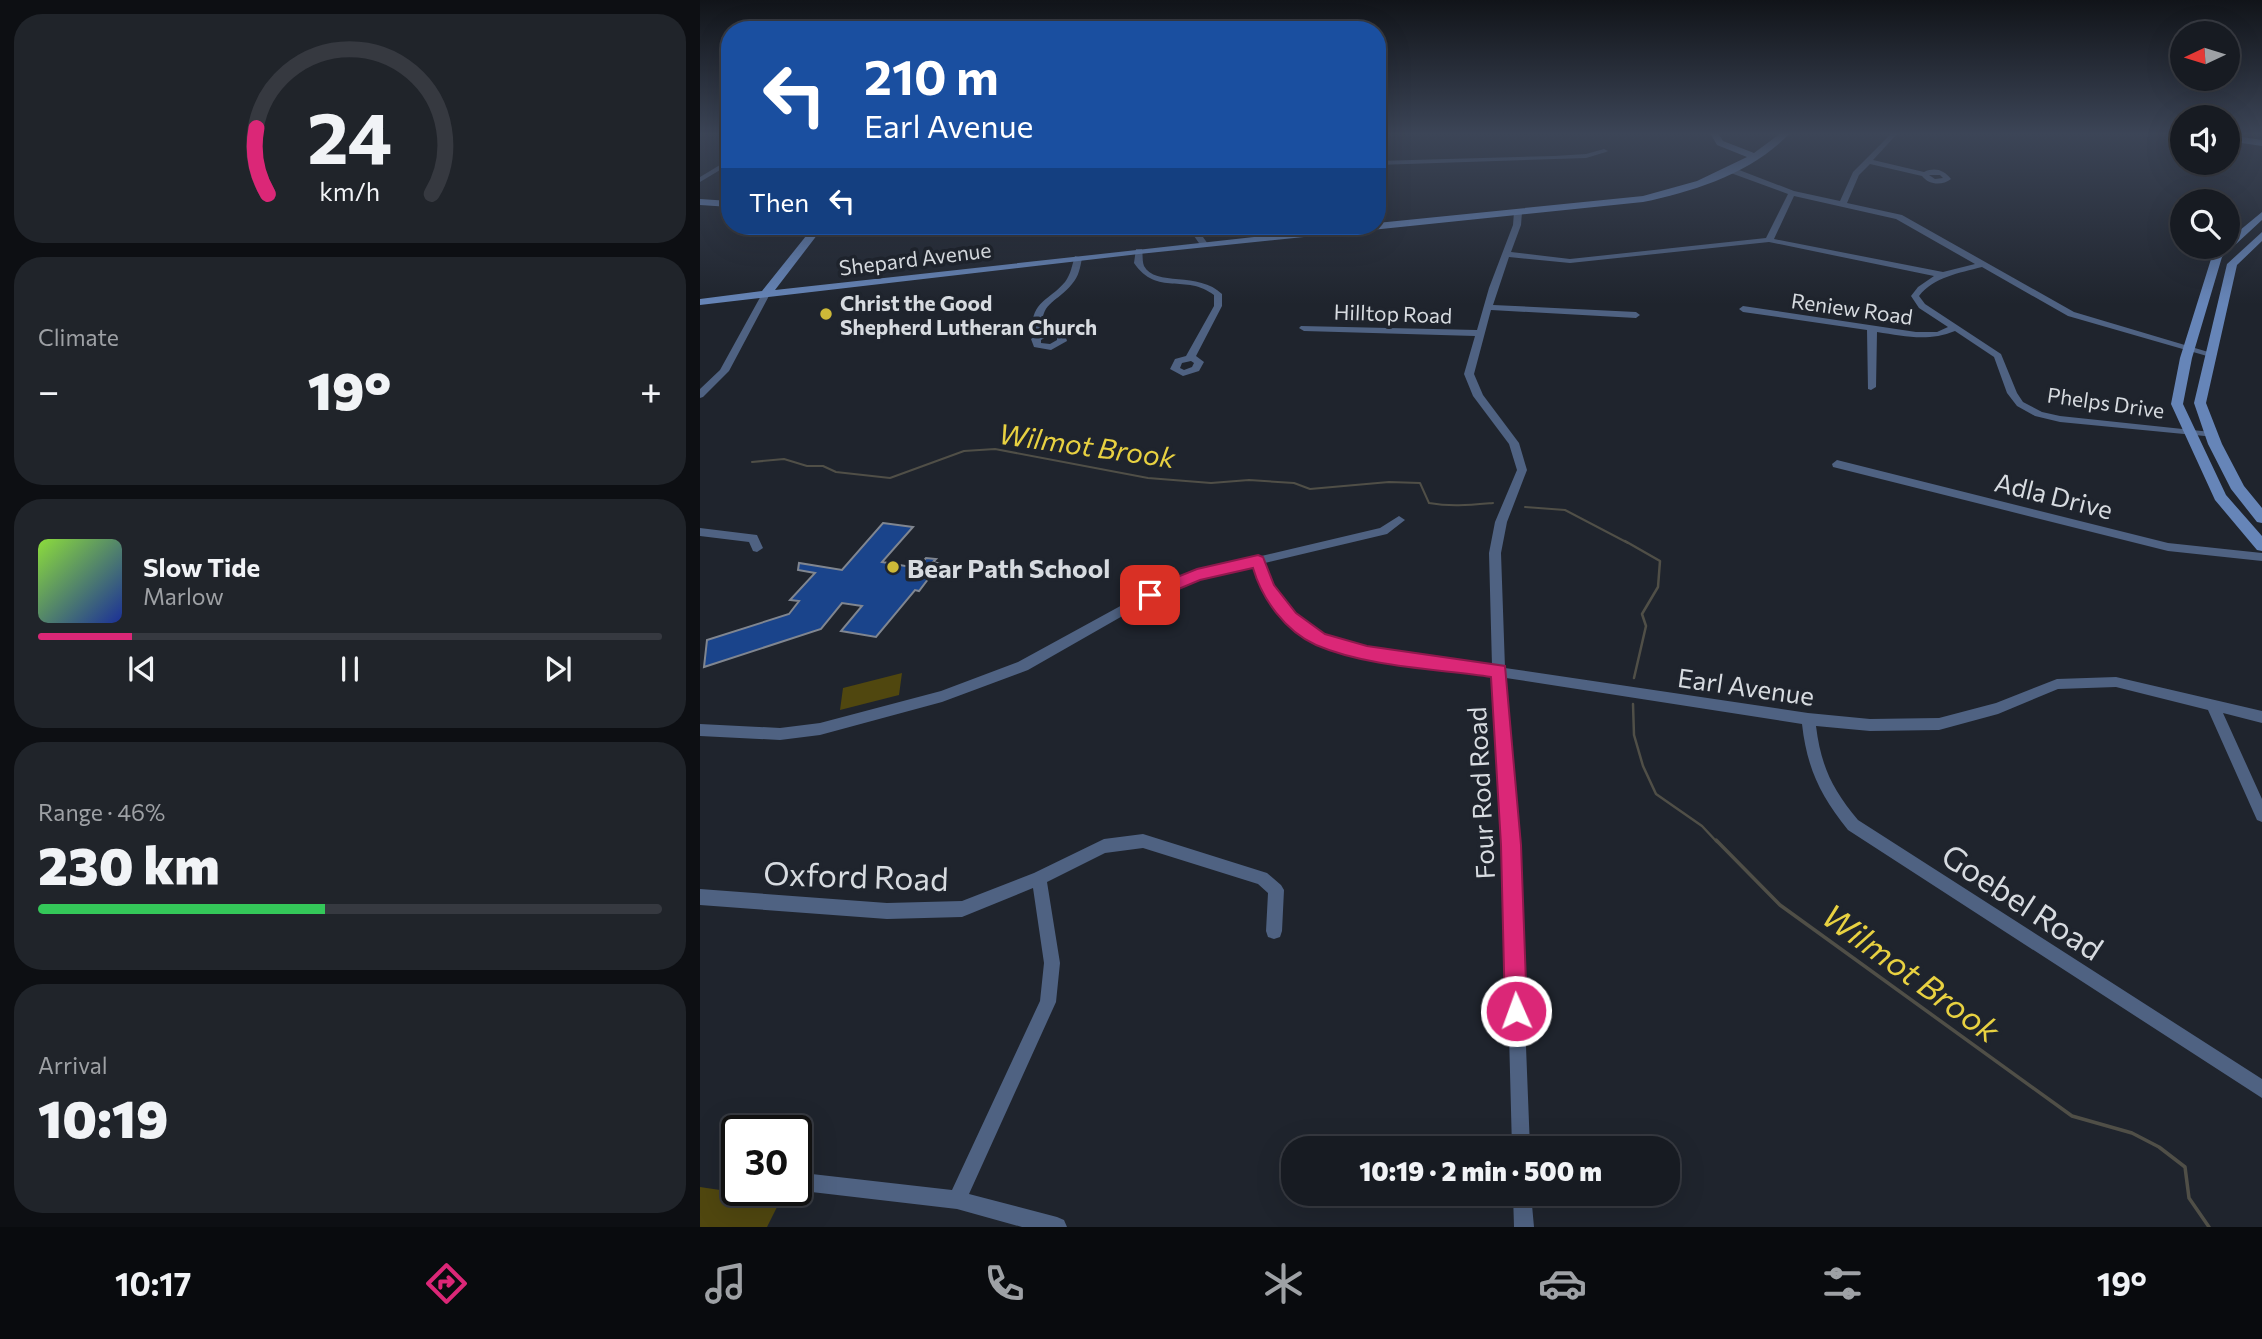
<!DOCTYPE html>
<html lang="en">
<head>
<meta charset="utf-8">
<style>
	:root { --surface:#171b22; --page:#20242a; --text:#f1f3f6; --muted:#9ea1a5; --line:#363940; --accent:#db2777 }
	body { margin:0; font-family:Commissioner,sans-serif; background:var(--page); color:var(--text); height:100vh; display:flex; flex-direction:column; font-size:26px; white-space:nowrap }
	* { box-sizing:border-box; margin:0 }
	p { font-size:23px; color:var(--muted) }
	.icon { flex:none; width:38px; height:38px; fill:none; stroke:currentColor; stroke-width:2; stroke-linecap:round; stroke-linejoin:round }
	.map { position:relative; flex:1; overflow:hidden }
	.panel { display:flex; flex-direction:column; gap:14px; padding:14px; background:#0d0f13; width:700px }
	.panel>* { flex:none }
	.top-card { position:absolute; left:21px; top:21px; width:665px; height:214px; border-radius:28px; box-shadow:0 7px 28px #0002,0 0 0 2px var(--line); background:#1a4fa0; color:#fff; overflow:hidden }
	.needle { width:46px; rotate:266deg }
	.fabs { position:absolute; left:1470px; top:21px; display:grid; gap:14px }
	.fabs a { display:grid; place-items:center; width:70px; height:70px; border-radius:50%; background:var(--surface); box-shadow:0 7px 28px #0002,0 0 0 2px var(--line); font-size:35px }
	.speed { position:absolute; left:21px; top:1115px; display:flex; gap:14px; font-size:35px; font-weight:700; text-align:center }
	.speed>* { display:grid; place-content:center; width:91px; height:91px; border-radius:50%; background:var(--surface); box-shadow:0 7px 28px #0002,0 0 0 2px var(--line); line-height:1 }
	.speed .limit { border:4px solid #111; border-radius:10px; background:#fff; color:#111 }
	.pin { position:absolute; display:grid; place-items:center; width:60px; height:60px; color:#fff; margin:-30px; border-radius:14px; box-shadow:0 4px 10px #0006 }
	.me { position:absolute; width:77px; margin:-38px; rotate:358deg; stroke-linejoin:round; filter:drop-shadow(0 0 5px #0008) }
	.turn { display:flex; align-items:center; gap:24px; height:147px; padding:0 28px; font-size:32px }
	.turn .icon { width:91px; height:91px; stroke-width:2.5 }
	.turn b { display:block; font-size:49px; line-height:60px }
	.then { display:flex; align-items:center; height:66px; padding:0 28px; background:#0003; gap:14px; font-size:26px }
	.big { font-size:52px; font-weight:800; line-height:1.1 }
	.panel .card { flex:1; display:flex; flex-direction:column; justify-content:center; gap:10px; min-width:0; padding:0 24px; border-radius:28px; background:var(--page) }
	.panel .dial { align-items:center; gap:0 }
	.dial svg { height:182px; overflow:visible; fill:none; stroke:var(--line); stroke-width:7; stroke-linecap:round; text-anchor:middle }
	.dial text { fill:var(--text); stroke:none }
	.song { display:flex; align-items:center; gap:21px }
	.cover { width:84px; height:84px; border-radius:10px; background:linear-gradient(135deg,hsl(90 70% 55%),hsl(230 70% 35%)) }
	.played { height:7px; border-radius:4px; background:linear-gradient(90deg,var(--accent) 15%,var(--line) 15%) }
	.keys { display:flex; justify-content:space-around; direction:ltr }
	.heat { display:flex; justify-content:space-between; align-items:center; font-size:38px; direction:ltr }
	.charge { height:10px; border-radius:5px; background:linear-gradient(90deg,#34c759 46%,var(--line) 0) }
	.trip { position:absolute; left:581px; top:1136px; width:399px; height:70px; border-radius:28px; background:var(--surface); box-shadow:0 7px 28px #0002,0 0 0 2px var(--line); font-weight:800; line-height:70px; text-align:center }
	.tabs { display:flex; height:112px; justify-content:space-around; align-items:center; background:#090b0e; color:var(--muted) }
	.tabs .icon { width:49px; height:49px }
	.tabs .selected { color:var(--accent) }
	.tabs b { font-size:32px; color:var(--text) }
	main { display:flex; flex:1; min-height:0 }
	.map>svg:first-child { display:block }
</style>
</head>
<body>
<main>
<section class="panel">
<div class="card dial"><svg viewBox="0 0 100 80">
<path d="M14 69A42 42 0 1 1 86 69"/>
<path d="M14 69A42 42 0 0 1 9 40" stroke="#db2777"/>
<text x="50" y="56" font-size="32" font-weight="700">24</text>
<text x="50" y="72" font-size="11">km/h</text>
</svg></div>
<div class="card"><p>Climate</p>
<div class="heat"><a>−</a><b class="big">19°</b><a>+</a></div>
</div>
<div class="card">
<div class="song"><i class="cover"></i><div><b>Slow Tide</b><p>Marlow</p></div></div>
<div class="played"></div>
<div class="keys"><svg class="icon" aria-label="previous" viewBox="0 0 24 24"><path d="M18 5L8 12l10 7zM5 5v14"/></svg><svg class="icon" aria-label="pause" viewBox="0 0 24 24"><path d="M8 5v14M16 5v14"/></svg><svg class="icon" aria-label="next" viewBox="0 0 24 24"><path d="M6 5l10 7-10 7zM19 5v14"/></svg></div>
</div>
<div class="card"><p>Range · 46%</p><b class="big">230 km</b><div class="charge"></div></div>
<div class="card"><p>Arrival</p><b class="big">10:19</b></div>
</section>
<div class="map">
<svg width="1562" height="1227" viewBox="0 0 1562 1227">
	<rect width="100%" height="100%" fill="#1f242d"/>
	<!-- green -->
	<path fill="#50470f" d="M202,673L199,695L140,710L143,688Z
		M0,1187L81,1199L67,1227H0Z"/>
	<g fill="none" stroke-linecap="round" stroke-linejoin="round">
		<!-- stream-far2 -->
		<path stroke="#504f47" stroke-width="2" d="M52,462L84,459L107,466H123L136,472L190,478L264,451L295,449L448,478L511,483L549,480L594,483L610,489L689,482L720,483L729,503C751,507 770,505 793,503
			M825,507L865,510L928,543"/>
		<!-- stream-far1 -->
		<path stroke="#504f47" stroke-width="2.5" d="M925,541L960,561L958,587L942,614L946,626L934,678
			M933,704L934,735L943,766L956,794L1002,826L1017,842"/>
		<!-- stream -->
		<path stroke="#504f47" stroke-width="3.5" d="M1016,840L1080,905L1372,1116L1432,1133L1459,1147L1485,1167L1489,1198L1509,1227"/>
	</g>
	<!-- building -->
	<path fill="#1a448b" stroke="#808690" stroke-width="2" d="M183,523L213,527L182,562L217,568L226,558L236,559L233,562L246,565L238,575L232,574L219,591L215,590L176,637L141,631L162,606L142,603L121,629L4,667L7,640L89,614L99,601L90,600L115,573L98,570L99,563L142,570Z"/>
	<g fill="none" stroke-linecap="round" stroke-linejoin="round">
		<!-- street -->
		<path fill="#4f6282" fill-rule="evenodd" d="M1192,133H1198L1173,160L1224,172C1235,167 1244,170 1251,179C1242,186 1229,185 1222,176L1170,164L1159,175L1147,203L1202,215L1374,312L1515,354L1513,356H1507L1368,316L1282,267C1259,273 1234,277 1219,296L1225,304L1301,354L1317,393L1323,402L1342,412L1360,416L1511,432L1515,433V437L1360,422L1335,416L1317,406L1307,393L1294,357L1255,331C1228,342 1204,336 1177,332L1176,387L1171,390L1168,389L1167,330L1043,312L1039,309L1043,306L1216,332H1237L1248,327L1219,308L1211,296L1218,287L1234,276L1069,242L870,263L809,257L793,305L936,312L940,315L936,318L791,310L774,374L783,395L819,443L827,470L807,522L801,553L805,668L1108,713L1170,719L1239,718L1296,703L1357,679L1416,677L1562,711V723L1523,713L1562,799V822L1557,820L1508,710L1416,687L1358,689L1298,714L1239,730L1170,731L1116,726C1121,766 1132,789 1158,820L1562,1079V1098L1148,830C1120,795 1107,768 1102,724L806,678L818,844L830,1148H812L804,844L793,676C763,672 732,667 702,663C630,652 581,642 554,566L500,579L454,598L328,670L242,702L120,735L80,740L0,736V724L80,728L120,723L241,691L318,662L446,592L493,572L680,528L699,516L705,520L687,534L565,563C591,634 634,642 701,652C731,656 762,661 792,666L789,553L795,522L817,470L809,444L773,396L764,374L775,336L604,331L599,328L601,326L777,330L789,288L813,225L814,212L818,210L822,212L821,225L811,252L870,259L1066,238L1088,194L1028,172V168H1034L1094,191L1140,201L1153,172ZM1229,175H1240L1243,178L1235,179ZM1094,196L1196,219L1275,264L1243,272L1074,239Z
			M904,149L908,151L906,152L886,158L677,165V161L854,156L886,154Z
			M30,159V164L0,182V177Z
			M487,226H495L508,244L507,246H501Z
			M436,249H442C443,254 442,261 444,266C455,287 499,271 522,294V306L496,356L504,362L499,371L483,376L470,369L475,359L486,356L514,306V295C486,273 457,297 434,263ZM491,361L494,363L492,367L484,370L480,368L482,363Z
			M375,256L382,258C380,268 379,276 372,284C357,303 341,301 342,329L344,331L350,328L364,331L367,341L351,350L334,347L331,339L337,335L332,330C332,300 349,301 365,282C371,274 372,265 375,256ZM351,334L357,335V340L350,344L341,343V340Z
			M63,292L70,294L29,371L3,397L0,398V389L20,370Z
			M1137,460L1468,543L1562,553V561L1468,551L1133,467L1132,464Z
			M0,528L57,535L63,548L57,552L53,551L49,542L0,536Z
			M443,834L567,873L581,885L584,890L582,931L580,937L574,939L568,937L566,931L568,893L558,884L443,848L405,853L347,882L360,963L356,1002L269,1194L357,1217L364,1220L367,1227H322L257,1209L103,1191L96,1189V1176L103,1173L252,1190L340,1001L344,963L333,888L262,917L187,919L0,905V889L187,903L262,901L334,873L404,839Z
			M813,1194H831L834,1227H814Z"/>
		<!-- secondary -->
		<path fill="#6685b8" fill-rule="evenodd" d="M1010,133H1018L1023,141L1054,153L1081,133H1090C1052,173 995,191 943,202L439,254L0,305V299L62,291L114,226H124L75,290L654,226H677V223L943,196L997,181L1047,157L1017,145Z
			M1528,135L1562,140V146L1528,141Z
			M0,199L30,201V207L0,205Z
			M1562,212V220L1522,257L1492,358L1483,404L1526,495L1562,536V551L1557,550L1515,500L1471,404L1480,358L1512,256L1520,247H1528V240Z
			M1562,232V241L1537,265L1506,403L1522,444L1544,486L1562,508V523L1557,522L1531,489L1508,444L1494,403L1527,264Z"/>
	</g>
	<!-- sky -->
	<linearGradient id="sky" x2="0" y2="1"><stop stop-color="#111419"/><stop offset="0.44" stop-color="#3c4557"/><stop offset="1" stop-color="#3c4557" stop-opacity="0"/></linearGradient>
	<rect width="1562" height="304" fill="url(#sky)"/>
	<!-- route -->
	<path fill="#db2777" stroke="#8e194d" stroke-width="2" d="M558,555L563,557L574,585L596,613L625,634L667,646L805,666L821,845L827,1011L824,1019L816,1022L808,1019L805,1011L801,845L791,677C737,669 667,667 616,645C585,631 562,599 553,568L500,580L450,601L442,595L445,590L497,569Z"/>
	<!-- markers -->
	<g fill="#cdb938" stroke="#1f242d" stroke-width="2.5">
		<circle cx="126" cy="314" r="7"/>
		<circle cx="193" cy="567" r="7"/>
	</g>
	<g text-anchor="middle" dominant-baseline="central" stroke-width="7" stroke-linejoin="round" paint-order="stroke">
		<!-- far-street labels -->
		<g font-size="21" fill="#d7dbe0" stroke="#1f242d">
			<text transform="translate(215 258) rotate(-7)">Shepard Avenue</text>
			<text transform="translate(1152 308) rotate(8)">Reniew Road</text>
			<text transform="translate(693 313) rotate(2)">Hilltop Road</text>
			<text transform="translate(1406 402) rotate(8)">Phelps Drive</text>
		</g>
		<!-- far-poi labels -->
		<g font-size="21" font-weight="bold" fill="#d7dbe0" stroke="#1f242d" text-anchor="start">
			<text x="140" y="302">Christ the Good<tspan x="140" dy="24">Shepherd Lutheran Church</tspan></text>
		</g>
		<!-- street labels -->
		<g font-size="26" fill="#d7dbe0" stroke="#1f242d">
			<text transform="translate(1354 495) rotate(14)">Adla Drive</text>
			<text transform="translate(1046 686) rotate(8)">Earl Avenue</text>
			<text transform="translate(780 793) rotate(-93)">Four Rod Road</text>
		</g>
		<!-- poi labels -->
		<g font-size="26" font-weight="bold" fill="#d7dbe0" stroke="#1f242d" text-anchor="start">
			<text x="207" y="567">Bear Path School</text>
		</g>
		<!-- water labels -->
		<g font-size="28" font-style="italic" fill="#e8d141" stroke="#1f242d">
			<text transform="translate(387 445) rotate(8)">Wilmot Brook</text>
		</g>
		<!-- near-street labels -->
		<g font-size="32" fill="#d7dbe0" stroke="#1f242d">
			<text transform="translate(156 875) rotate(2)">Oxford Road</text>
			<text transform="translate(1323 901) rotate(33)">Goebel Road</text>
		</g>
		<!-- near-water labels -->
		<g font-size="33" font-style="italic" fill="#e8d141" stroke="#1f242d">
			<text transform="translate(1212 972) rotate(36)">Wilmot Brook</text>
		</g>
	</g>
</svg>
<div class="fabs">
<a><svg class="needle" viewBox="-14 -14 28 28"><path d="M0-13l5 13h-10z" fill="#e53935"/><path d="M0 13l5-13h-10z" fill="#9ea1a5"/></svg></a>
<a><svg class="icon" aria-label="sound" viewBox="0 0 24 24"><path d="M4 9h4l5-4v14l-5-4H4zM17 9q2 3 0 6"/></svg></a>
<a><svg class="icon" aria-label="search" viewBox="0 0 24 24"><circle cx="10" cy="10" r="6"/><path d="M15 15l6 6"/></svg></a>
</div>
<div class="speed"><div class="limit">30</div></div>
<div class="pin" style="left:450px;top:595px;background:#d93025"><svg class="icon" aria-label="arrive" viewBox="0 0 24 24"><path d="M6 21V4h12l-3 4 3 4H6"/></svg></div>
<svg class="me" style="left:816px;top:1011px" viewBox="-20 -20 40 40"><circle r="17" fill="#db2777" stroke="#fff" stroke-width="3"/><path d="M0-11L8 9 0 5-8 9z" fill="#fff"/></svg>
<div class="trip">10:19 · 2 min · 500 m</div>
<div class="top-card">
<div class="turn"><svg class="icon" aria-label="left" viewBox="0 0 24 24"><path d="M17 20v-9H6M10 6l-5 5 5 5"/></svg><div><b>210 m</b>Earl Avenue</div></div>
<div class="then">Then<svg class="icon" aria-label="left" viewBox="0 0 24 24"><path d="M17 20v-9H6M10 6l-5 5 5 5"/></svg></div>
</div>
</div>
</main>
<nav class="tabs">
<b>10:17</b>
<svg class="icon selected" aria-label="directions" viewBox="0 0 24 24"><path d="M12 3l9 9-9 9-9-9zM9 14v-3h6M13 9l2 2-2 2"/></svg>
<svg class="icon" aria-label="music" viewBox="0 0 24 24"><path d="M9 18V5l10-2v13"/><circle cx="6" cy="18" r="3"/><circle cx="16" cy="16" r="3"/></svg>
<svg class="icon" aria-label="phone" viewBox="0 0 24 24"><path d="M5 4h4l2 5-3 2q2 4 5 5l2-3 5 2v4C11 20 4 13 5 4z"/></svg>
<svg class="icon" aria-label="climate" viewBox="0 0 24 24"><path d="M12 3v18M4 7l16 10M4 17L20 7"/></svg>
<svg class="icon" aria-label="car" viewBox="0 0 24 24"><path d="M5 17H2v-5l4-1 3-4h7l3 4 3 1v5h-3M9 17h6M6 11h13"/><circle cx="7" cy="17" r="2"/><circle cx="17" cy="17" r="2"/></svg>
<svg class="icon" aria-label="filters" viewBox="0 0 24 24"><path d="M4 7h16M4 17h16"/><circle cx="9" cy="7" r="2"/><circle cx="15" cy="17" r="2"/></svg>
<b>19°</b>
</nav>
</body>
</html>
